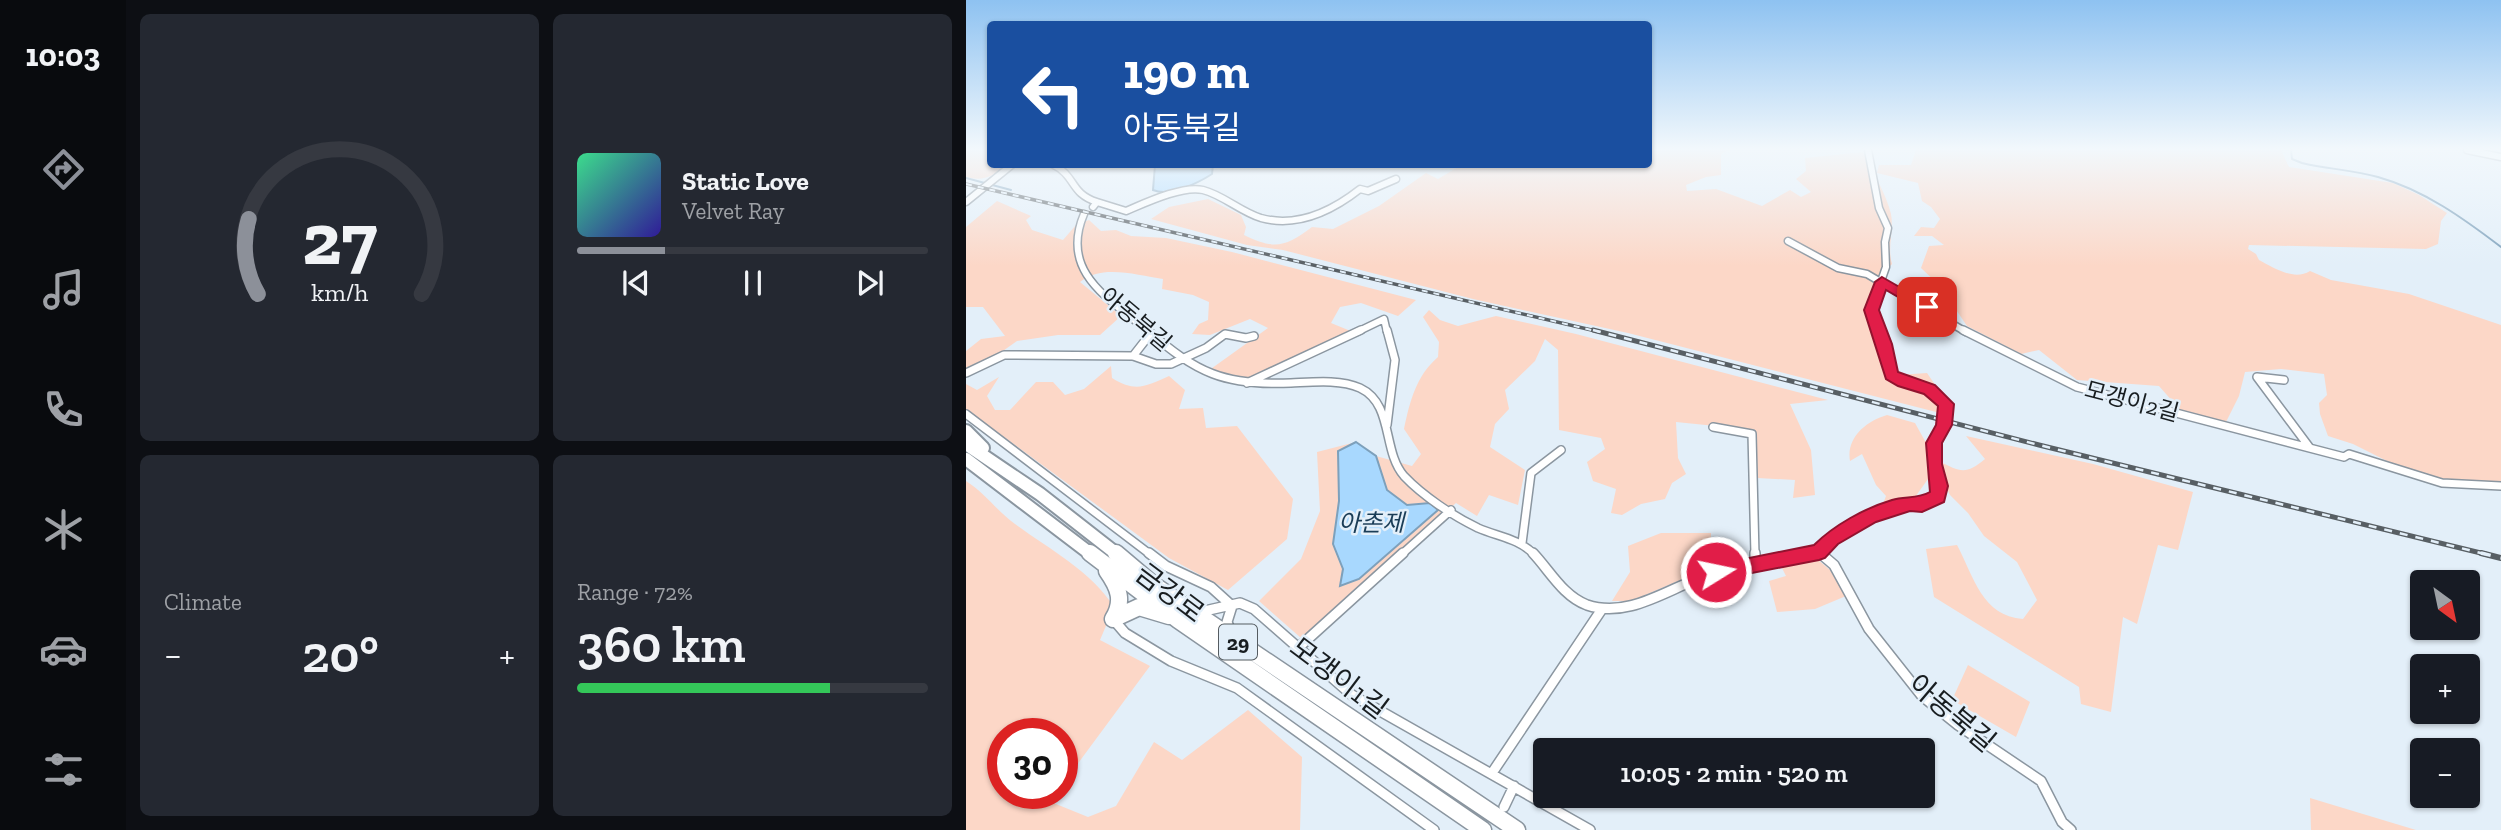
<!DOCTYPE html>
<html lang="en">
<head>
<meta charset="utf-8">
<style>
	:root { --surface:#171b24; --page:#242831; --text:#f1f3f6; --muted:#9ea1a6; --line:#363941; --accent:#8c9099 }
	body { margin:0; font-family:"Zilla Slab","Noto Sans KR",serif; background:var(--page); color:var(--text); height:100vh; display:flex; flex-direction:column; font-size:26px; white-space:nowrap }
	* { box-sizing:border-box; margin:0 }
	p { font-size:23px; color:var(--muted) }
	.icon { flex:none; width:38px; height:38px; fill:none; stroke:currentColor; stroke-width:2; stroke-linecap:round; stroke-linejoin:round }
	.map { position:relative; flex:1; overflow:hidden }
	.drawer { display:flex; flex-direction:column; gap:14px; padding:14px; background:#0d0f14; width:840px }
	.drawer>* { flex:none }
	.top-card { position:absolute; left:21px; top:21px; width:665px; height:147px; border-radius:7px; box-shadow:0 2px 5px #0004; background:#1a4fa0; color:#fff; overflow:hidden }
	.needle { width:46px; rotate:147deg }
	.tools { position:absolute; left:1444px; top:570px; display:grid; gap:14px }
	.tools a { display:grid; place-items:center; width:70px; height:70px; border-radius:7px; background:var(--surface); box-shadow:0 2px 5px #0004; font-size:35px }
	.speed { position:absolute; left:21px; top:718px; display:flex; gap:14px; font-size:35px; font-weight:700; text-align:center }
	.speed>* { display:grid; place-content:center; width:91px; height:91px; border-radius:50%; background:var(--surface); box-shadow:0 2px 5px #0004; line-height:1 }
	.speed .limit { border:10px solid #d22; background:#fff; color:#111 }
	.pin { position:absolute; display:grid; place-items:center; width:60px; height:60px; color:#fff; margin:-30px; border-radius:14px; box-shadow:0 4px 10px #0006 }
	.me { position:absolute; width:77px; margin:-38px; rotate:80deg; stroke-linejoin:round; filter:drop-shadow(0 0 5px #0008) }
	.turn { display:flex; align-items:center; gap:24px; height:147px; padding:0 21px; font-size:32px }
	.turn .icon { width:91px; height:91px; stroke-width:2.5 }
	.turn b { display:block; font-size:49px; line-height:60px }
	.big { font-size:52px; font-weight:600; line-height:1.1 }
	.drawer .card { flex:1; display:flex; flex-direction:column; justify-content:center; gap:10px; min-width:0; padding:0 24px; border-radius:10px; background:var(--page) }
	.drawer .dial { align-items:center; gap:0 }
	.dial svg { height:182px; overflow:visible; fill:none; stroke:var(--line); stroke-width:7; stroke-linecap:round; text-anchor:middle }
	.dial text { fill:var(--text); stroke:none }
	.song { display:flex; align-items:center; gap:21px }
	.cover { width:84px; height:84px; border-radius:10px; background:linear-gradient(135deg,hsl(150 70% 55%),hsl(250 70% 35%)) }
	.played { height:7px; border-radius:4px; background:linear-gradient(90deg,var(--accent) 25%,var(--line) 25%) }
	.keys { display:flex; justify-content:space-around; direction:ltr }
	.heat { display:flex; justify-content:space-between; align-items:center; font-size:38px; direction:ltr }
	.charge { height:10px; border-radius:5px; background:linear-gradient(90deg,#34c759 72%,var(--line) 0) }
	.drawer .tiles { flex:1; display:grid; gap:14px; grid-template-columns:repeat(2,1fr) }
	.trip { position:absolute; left:567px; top:738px; width:402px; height:70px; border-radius:7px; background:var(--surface); box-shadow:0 2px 5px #0004; font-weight:600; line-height:70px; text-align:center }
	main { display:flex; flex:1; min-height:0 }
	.tab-bar { display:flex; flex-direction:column; width:126px; justify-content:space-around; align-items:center; background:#090b0e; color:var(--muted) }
	.tab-bar .icon { width:49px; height:49px }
	.tab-bar .current { color:var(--accent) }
	.tab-bar b { font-size:32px; color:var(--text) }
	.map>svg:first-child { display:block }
</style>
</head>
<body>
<main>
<nav class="tab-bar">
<b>10:03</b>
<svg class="icon current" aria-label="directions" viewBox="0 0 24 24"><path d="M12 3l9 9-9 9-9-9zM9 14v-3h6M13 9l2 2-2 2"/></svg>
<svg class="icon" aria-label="music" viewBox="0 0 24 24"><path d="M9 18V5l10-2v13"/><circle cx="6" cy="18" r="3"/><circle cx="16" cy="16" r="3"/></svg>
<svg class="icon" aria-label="phone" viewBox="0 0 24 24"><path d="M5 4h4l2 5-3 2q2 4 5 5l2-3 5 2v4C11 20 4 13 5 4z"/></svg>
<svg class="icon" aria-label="climate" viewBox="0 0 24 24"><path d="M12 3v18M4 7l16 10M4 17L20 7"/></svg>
<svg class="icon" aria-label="car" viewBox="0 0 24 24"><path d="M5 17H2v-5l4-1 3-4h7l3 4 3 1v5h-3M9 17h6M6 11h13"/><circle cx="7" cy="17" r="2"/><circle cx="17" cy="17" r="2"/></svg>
<svg class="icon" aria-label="filters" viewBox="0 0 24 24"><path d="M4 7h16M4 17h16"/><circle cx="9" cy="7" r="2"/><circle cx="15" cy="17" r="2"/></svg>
</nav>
<section class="drawer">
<div class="tiles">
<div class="card dial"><svg viewBox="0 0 100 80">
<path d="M14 69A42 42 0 1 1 86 69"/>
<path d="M14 69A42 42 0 0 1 10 36" stroke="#8c9099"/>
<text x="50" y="56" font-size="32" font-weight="700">27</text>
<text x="50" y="72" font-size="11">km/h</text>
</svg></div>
<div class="card">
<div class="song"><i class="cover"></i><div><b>Static Love</b><p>Velvet Ray</p></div></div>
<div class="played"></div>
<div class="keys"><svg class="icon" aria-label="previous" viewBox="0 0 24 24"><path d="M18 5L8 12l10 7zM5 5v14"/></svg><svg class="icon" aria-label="pause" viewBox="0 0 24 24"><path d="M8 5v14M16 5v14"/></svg><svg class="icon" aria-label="next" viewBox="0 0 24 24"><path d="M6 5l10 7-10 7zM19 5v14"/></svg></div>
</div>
<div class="card"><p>Climate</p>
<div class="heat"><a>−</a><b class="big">20°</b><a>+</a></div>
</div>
<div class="card"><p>Range · 72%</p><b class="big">360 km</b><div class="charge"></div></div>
</div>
</section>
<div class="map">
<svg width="1535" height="830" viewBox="0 0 1535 830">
	<rect width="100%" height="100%" fill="#e3eff9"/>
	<!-- green -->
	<path fill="#fcd7c7" d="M0,150H24V164L43,165C28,175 19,182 0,177Z
		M683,150H763L755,154V175L740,177L720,185L721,191L750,189L796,206L824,190L835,197L845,192L830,179L840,171L839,158L897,152C906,171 920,193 925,214C928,231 921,248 926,264L914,277L906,323L920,337L932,375L961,373L985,408L974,413L662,333L507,299L317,250L281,245L185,219L203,207L242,199L275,215L280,227L278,235C308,250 320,247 346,227L367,229L413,206L460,173L472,179L497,164H682Z
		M950,150H1315L1323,167L1427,183L1453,195L1481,213L1475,221L1472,244L1460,249L1283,245L1282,249L1290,254L1293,260C1308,268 1328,281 1344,271L1365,280L1443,294L1535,325V482L1477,479L1441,471L1387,444L1362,436L1354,414L1353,403L1361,395L1358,374L1315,369L1279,372L1273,396L1260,422L1215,411L1193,386L1111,380L1073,350L1055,354L1001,326L974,286L955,268L963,246L978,245L966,236H948L955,227L968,228L974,219L965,207L956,201L952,183L911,173L913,165H945Z
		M31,201L65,216L60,220L66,230L97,240L110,225L123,220L135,231L150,230L165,236L200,238L266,252L450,300L432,316L395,303L374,307L365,323L387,332L275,382L242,371L302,328L284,319L244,335L226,334L233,324L242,320L243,302L227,295L196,289L197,279C171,275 135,264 114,282L155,316L134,335H92L51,341L0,377V351L15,339L39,336L17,307H0V227Z
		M463,310L474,320L492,326L530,316L610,334L862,400L824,404L845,450L849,495L827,498L829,480L791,478L789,430L710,422L712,458L720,474L706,483L699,499L675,504L656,515L645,513L650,489L627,481L621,462L639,449L635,438L593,430L592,350L579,339L569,361L539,390L543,409L529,424L524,447L559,470L552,505L523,495L511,516L490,503L335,638L293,601L335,559L354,511L351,452L390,442L410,456L446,466L455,454L438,429C444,401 450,376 472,357L473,342L457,317Z
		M145,366L146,378C170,393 180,386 203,376L219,390L213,409L237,408L240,428L271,426L327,499L321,539L262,590L203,558L0,409V384L11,390L33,377L21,396L29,410H44L70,382H87L99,395L118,389Z
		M921,415L949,423L959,441L963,443L967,472L947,500L919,507L917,504L920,496L910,485L896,454L884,461C880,438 900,421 921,415Z
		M1000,436L1127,464L1227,492L1212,550L1192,545L1171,624L1157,617L1145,712L1115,704L1113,687L968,597L960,549L991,545C1008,577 1016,616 1057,619L1071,600L1051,562L1018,536L1002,513L984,495L975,477L973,461C994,472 1000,475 1019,459Z
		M0,481C19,493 31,511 49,524C83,549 125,571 148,607L134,640L184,666L96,785V733H37V793H91L85,802L122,817L150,806L188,742L216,760L282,710L336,757L334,830H0Z
		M695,533H745V567L665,601H646L664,572L662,546Z
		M851,559L864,570L880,596L849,609L811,612L803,581L820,576L815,566Z
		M1002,665L1064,702L1050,737L986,700Z
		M1344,798L1450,830H1345Z"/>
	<!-- water -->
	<path fill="#a8d8fe" stroke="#7da0bb" stroke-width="2" d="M189,165H247L246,174C232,183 204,197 187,190Z
		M390,442L410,456L421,490L441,505L464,503L472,510L393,579L374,586L377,569L367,544L373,501L372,451Z"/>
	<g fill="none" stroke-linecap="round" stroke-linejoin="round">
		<!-- stream -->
		<path stroke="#7da0bb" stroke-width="2" d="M1325,150L1326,159L1336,163C1361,169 1387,170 1412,177C1458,190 1497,218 1535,247
			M0,178L45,190"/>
		<defs>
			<path id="street-far2" d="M902,150L913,208L922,228L919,242L920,267L905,310L914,332
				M1501,150L1535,157
				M86,164C111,176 103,193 131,202L127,207
				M0,202L47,164
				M131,202L160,211C179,203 217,185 237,190C257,195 275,212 295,218C332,228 366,211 394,189L402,191L430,179
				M118,214C93,273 144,299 183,332
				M822,241L872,268L901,274L1000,332
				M391,332L418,319L421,332"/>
			<path id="street-far1" d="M181,330C231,373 258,386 325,383C347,382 374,379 394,388C428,404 416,451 438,476C457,496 487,516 512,528C533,537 552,538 569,555
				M421,330L429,360L421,425
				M997,330L1111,387L1378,457L1383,454L1476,483L1535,486
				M167,356L185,333
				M0,373L38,355L167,356L190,364H205L240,348L259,334L280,338L288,336
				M1318,380L1291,377L1344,448
				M281,383L395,330
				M0,414L185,555
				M747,427L786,434L789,555
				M556,543L565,473L595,450
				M853,552L856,555
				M435,555L485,510
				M841,555C855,552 858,544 869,537C881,528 894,521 908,515C928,506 954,508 972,496L968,447L979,416L980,404L963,390L937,382L925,375L913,330"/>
			<path id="street" d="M183,553L200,566L245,587L266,606
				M567,553C584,571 597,596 621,605C666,620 707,584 749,573C782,564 816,561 849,553
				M789,553V565
				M854,553L868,565L903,629L956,696L992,725L1075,781L1096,822L1105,830
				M266,606L261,622L266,635
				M234,612L274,603L288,609L386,695L624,830
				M147,619L159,633L205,661L271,688L468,830
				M332,648L437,553
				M526,773L636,609
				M538,807L548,786"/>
			<path id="highway-far1" d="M0,431L17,448
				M0,444L74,494L152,555
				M0,459L126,555"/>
			<path id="highway" d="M124,553L212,620L517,830
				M150,553L189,586L551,830
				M141,571C153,588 158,601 147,619
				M147,619L173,607L203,616"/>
		</defs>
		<!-- street-far2 casing -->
		<use href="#street-far2" stroke="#8b96a0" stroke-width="9"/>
		<!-- street-far1 casing -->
		<use href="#street-far1" stroke="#8b96a0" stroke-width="10"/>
		<!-- street casing -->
		<use href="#street" stroke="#8b96a0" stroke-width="12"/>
		<!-- highway-far1 casing -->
		<use href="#highway-far1" stroke="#8b96a0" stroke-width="16"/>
		<!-- highway casing -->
		<use href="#highway" stroke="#8b96a0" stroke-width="19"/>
		<!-- street-far2 -->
		<use href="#street-far2" stroke="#fff" stroke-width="6"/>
		<!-- street-far1 -->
		<use href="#street-far1" stroke="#fff" stroke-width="7"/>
		<!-- street -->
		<use href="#street" stroke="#fff" stroke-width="9"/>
		<!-- highway-far1 -->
		<use href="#highway-far1" stroke="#fff" stroke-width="12"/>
		<!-- highway -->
		<use href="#highway" stroke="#fff" stroke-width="16"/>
		<defs>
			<path id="rail-far2" d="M0,184L634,332"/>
			<path id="rail-far1" d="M627,330L1073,445L1523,555"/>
			<path id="rail" d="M1515,553L1535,558"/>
		</defs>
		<!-- rail-far2 casing -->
		<use href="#rail-far2" stroke="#585f64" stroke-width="3.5"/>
		<!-- rail-far1 casing -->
		<use href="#rail-far1" stroke="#585f64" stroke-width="5"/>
		<!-- rail casing -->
		<use href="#rail" stroke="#585f64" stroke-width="6"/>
		<!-- rail-far2 -->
		<use href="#rail-far2" stroke="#e3eff9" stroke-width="2" stroke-dasharray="6" stroke-linecap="butt"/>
		<!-- rail-far1 -->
		<use href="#rail-far1" stroke="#e3eff9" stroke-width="2.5" stroke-dasharray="8" stroke-linecap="butt"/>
		<!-- rail -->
		<use href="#rail" stroke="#e3eff9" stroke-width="3.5" stroke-dasharray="10" stroke-linecap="butt"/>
	</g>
	<!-- sky -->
	<linearGradient id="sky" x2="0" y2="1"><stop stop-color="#8ec2f1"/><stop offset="0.56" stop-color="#f2f8fc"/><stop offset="1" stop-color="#f2f8fc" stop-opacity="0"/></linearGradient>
	<rect width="1535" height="266" fill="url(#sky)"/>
	<!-- route -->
	<path fill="#e11d48" stroke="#92132f" stroke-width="2" d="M916,277L968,307L966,311H956L920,290L913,310L926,344L932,372L969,385L988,404L986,425L976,443V464L982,486L978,502L956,512L944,511L910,522L872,544L859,558L853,560L750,580L743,578L741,572L743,566L848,545C868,525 899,508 926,500C939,496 952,499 964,492L960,443L970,425L972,406L958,394L932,386L920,379L898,310L909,282Z"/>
	<g text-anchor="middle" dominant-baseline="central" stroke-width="5" stroke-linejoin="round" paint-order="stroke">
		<!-- shield labels -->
		<rect fill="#e3eff9" stroke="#555c61" stroke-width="2" x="253" y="624.5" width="38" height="35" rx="5"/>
		<g font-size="21" font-weight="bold" fill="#181d20">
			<text x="272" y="642">29</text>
		</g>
		<!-- street labels -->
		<g font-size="23" fill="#181d20" stroke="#e3eff9">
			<text transform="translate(170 319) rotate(40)">아동북길</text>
			<text transform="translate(1166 401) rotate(15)">모갱이2길</text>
		</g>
		<!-- water labels -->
		<g font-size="24" font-style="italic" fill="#1a3d57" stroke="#e3eff9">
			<text x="405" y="522">아촌제</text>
		</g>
		<!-- near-street labels -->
		<g font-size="28" fill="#181d20" stroke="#e3eff9">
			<text transform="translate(204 593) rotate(37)">금강로</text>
			<text transform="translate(373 678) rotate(37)">모갱이1길</text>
			<text transform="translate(986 713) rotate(40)">아동북길</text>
		</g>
	</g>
</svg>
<div class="tools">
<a><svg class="needle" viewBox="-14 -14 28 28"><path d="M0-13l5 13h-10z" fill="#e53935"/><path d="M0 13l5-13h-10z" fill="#9ea1a6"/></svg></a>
<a>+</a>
<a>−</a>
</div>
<div class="speed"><div class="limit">30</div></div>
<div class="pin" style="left:961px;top:307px;background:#d93025"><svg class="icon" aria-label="arrive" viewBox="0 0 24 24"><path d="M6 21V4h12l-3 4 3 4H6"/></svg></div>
<svg class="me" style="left:750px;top:572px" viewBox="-20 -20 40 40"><circle r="17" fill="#e11d48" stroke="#fff" stroke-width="3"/><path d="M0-11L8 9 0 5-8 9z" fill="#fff"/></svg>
<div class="trip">10:05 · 2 min · 520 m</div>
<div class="top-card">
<div class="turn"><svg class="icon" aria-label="left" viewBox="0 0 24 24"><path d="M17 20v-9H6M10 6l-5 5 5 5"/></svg><div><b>190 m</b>아동북길</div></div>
</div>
</div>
</main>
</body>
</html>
